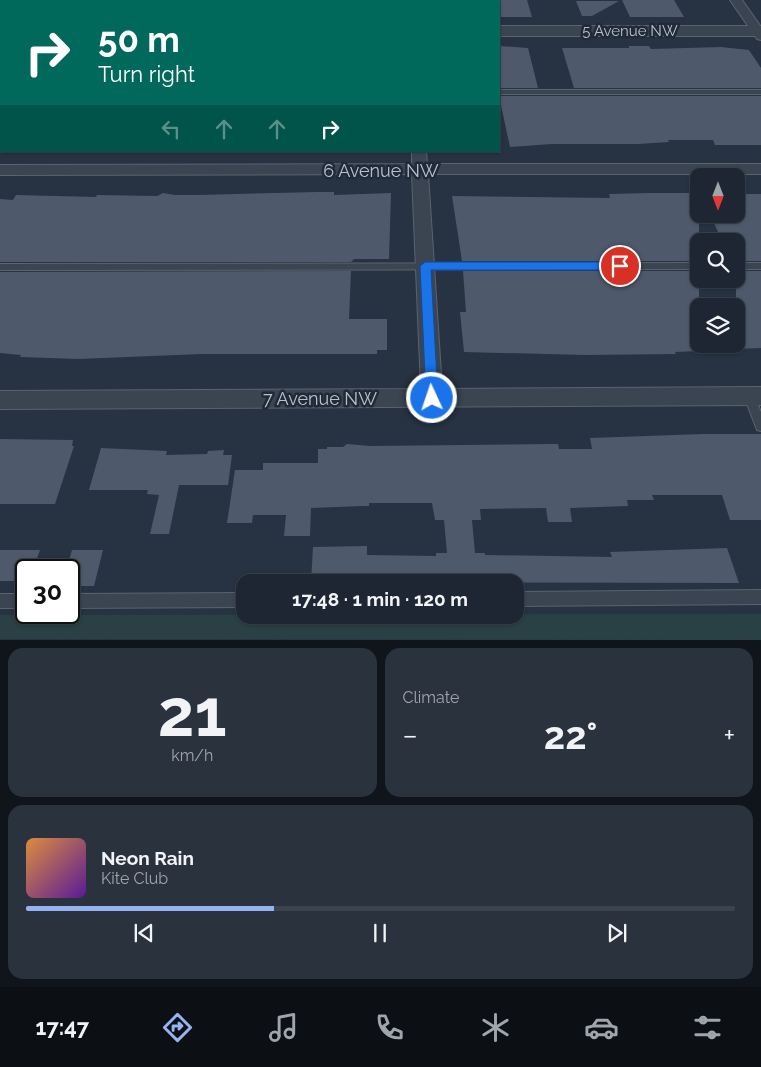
<!DOCTYPE html>
<html lang="en">
<head>
<meta charset="utf-8">
<style>
	:root { --surface:#1d2632; --page:#2a323e; --text:#f1f3f6; --muted:#a0a5ac; --line:#3b434d; --accent:#95b2f1 }
	body { margin:0; font-family:Raleway,sans-serif; background:var(--page); color:var(--text); height:100vh; display:flex; flex-direction:column; font-size:19px; white-space:nowrap }
	* { box-sizing:border-box; margin:0 }
	p { font-size:16px; color:var(--muted) }
	.icon { flex:none; width:28px; height:28px; fill:none; stroke:currentColor; stroke-width:2; stroke-linecap:round; stroke-linejoin:round }
	.map { position:relative; height:640px; overflow:hidden }
	.sheet { display:flex; flex-direction:column; gap:8px; padding:8px; background:#10151c; flex:1 }
	.sheet>* { flex:none }
	.guide { position:absolute; left:0px; top:0px; width:500px; height:152px; box-shadow:0 1px 4px #0004,0 0 0 1px var(--line); background:#00695c; color:#fff; overflow:hidden }
	.needle { width:32px; rotate:180deg }
	.buttons { position:absolute; left:690px; top:168px; display:grid; gap:10px }
	.buttons a { display:grid; place-items:center; width:55px; height:55px; border-radius:10px; background:var(--surface); box-shadow:0 1px 4px #0004,0 0 0 1px var(--line); font-size:25px }
	.speed { position:absolute; left:15px; top:559px; display:flex; gap:10px; font-size:25px; font-weight:700; text-align:center }
	.speed>* { display:grid; place-content:center; width:65px; height:65px; border-radius:50%; background:var(--surface); box-shadow:0 1px 4px #0004,0 0 0 1px var(--line); line-height:1 }
	.speed .limit { border:2px solid #111; border-radius:8px; background:#fff; color:#111 }
	.pin { position:absolute; display:grid; place-items:center; width:42px; height:42px; color:#fff; margin:-21px; border:2px solid #fff; border-radius:50%; box-shadow:0 1px 5px #0007 }
	.me { position:absolute; width:55px; margin:-28px; rotate:357deg; stroke-linejoin:round; filter:drop-shadow(0 0 4px #0008) }
	.turn { display:flex; align-items:center; gap:18px; height:105px; padding:0 15px; font-size:22px }
	.turn .icon { width:65px; height:65px; stroke-width:2.5 }
	.turn b { display:block; font-size:35px; line-height:42px }
	.lanes { display:flex; align-items:center; height:48px; padding:0 15px; background:#0003; justify-content:center; gap:25px; direction:ltr }
	.lanes .off { opacity:.35 }
	.big { font-size:38px; font-weight:700; line-height:1.1 }
	.sheet .card { flex:1; display:flex; flex-direction:column; justify-content:center; gap:8px; min-width:0; padding:0 18px; border-radius:15px; background:var(--page) }
	.sheet .dial { align-items:center; gap:0 }
	.dial b { font-size:65px; line-height:1 }
	.song { display:flex; align-items:center; gap:15px }
	.cover { width:60px; height:60px; border-radius:8px; background:linear-gradient(135deg,hsl(30 70% 55%),hsl(270 70% 35%)) }
	.played { height:5px; border-radius:2px; background:linear-gradient(90deg,var(--accent) 35%,var(--line) 35%) }
	.keys { display:flex; justify-content:space-around; direction:ltr }
	.heat { display:flex; justify-content:space-between; align-items:center; font-size:28px; direction:ltr }
	.sheet .tiles { flex:1; display:grid; gap:8px; grid-template-columns:1fr 1fr }
	.card:last-child { grid-column:span 2 }
	.trip { position:absolute; left:236px; top:574px; width:288px; height:50px; border-radius:15px; background:var(--surface); box-shadow:0 1px 4px #0004,0 0 0 1px var(--line); font-weight:700; line-height:50px; text-align:center }
	.tab-bar { display:flex; height:80px; justify-content:space-around; align-items:center; background:#0c0f14; color:var(--muted) }
	.tab-bar .icon { width:35px; height:35px }
	.tab-bar .on { color:var(--accent) }
	.tab-bar b { font-size:22px; color:var(--text) }
	.map>svg:first-child { display:block }
</style>
</head>
<body>
<div class="map">
<svg width="761" height="640" viewBox="0 0 761 640">
	<rect width="100%" height="100%" fill="#273343"/>
	<!-- green -->
	<path fill="#294144" d="M761,614V640L0,639V615Z"/>
	<!-- building -->
	<path fill="#4e5a6b" d="M499,0H527L532,17H499Z
		M622,0H674L684,17H630Z
		M576,1H619L592,16H582Z
		M499,46L528,48L538,88H499Z
		M629,46H649L651,49L721,47L749,50L761,68V88H574L562,48H629Z
		M499,96H761V145H715L713,140H668L669,142L638,144H552L510,147Z
		M317,192H334V195L391,193L389,259H354L351,262H0V199L13,200L16,195L96,197L97,195L157,196L163,193L175,195H198Z
		M648,193H699V261H462L452,196L610,198L609,194Z
		M736,194H761V261H736V241H722L710,214H736Z
		M351,271L349,319H387V350H377V354H201L78,359L20,357L21,355L0,353V272Z
		M463,271H699V351L675,352L676,354L585,355L464,352L460,312H466Z
		M738,271H761V348L736,349V279H738L737,275H740Z
		M703,434H761V520H730L722,495H652L654,500H627L628,506L570,508L572,522H548L546,508L480,509L481,520H472L475,553H485V555L612,557L610,552L727,548L739,583L311,582L313,547L367,546V555L436,556V553H447L444,520H435L432,503H369V506H363L311,508L310,536H284L286,515H253L252,523H227L235,470H263V463H318V449H327V447H343L347,444L370,446L551,444H558L559,449H592L590,438Z
		M0,439L73,440L72,446H74L55,504H0Z
		M101,448L167,451L166,455L207,454L208,451L224,450L223,455H232L228,485H179L169,534H150L159,495L147,494L148,490H89Z
		M0,550H40L33,570H26V581H0Z
		M72,550H103L94,586H69V570H66Z"/>
	<g fill="none" stroke-linecap="round" stroke-linejoin="round">
		<defs>
			<path id="service" d="M499,90H761V94H499Z
				M0,91H1V95H0Z
				M699,263V269L0,270V264Z
				M736,263H761V269H736Z
				M749,391L753,393L761,412V431L757,430L744,396L745,393Z
				M761,590V604L515,606V592Z
				M245,593V607L69,608V594Z
				M0,594H26V608H0Z"/>
			<path id="minor" d="M76,0H88V1H76Z
				M403,0H415L416,1H404Z
				M730,0H742L761,27V40L757,39Z
				M1,135V146L0,147V136Z
				M412,151H426L427,164H761V174H428L442,389L761,387V405L0,409V391L421,389L412,174L0,175V165L412,164Z"/>
			<path id="tertiary" d="M499,26H761V36H499Z
				M0,27H1V37H0Z"/>
		</defs>
		<!-- service casing -->
		<use href="#service" stroke="#5a6370" stroke-width="2"/>
		<!-- minor casing -->
		<use href="#minor" stroke="#5a6370" stroke-width="2"/>
		<!-- tertiary casing -->
		<use href="#tertiary" stroke="#5a6370" stroke-width="2"/>
		<!-- service -->
		<use href="#service" fill="#3b4552" fill-rule="evenodd"/>
		<!-- minor -->
		<use href="#minor" fill="#3b4552" fill-rule="evenodd"/>
		<!-- tertiary -->
		<use href="#tertiary" fill="#3b4552" fill-rule="evenodd"/>
	</g>
	<!-- route -->
	<path fill="#1a73e8" stroke="#114b97" d="M425,262H620L625,266L620,270H431L438,398L432,403L426,398L420,266Z"/>
	<g text-anchor="middle" dominant-baseline="central" stroke-width="5" stroke-linejoin="round" paint-order="stroke">
		<!-- far-street labels -->
		<g font-size="15" fill="#b9c0cc" stroke="#202a38">
			<text x="630" y="31">5 Avenue NW</text>
		</g>
		<!-- street labels -->
		<g font-size="18" fill="#b9c0cc" stroke="#202a38">
			<text x="381" y="170">6 Avenue NW</text>
			<text x="320" y="398">7 Avenue NW</text>
		</g>
	</g>
</svg>
<div class="buttons">
<a><svg class="needle" viewBox="-14 -14 28 28"><path d="M0-13l5 13h-10z" fill="#e53935"/><path d="M0 13l5-13h-10z" fill="#a0a5ac"/></svg></a>
<a><svg class="icon" aria-label="search" viewBox="0 0 24 24"><circle cx="10" cy="10" r="6"/><path d="M15 15l6 6"/></svg></a>
<a><svg class="icon" aria-label="layers" viewBox="0 0 24 24"><path d="M12 4l9 5-9 5-9-5zM3 14l9 5 9-5"/></svg></a>
</div>
<div class="speed"><div class="limit">30</div></div>
<div class="pin" style="left:620px;top:266px;background:#d93025"><svg class="icon" aria-label="arrive" viewBox="0 0 24 24"><path d="M6 21V4h12l-3 4 3 4H6"/></svg></div>
<svg class="me" style="left:432px;top:398px" viewBox="-20 -20 40 40"><circle r="17" fill="#1a73e8" stroke="#fff" stroke-width="3"/><path d="M0-11L8 9 0 5-8 9z" fill="#fff"/></svg>
<div class="trip">17:48 · 1 min · 120 m</div>
<div class="guide">
<div class="turn"><svg class="icon" aria-label="right" viewBox="0 0 24 24"><path d="M7 20v-9h11M14 6l5 5-5 5"/></svg><div><b>50 m</b>Turn right</div></div>
<div class="lanes"><svg class="icon off" aria-label="left" viewBox="0 0 24 24"><path d="M17 20v-9H6M10 6l-5 5 5 5"/></svg><svg class="icon off" aria-label="ahead" viewBox="0 0 24 24"><path d="M12 20V5M6 11l6-6 6 6"/></svg><svg class="icon off" aria-label="ahead" viewBox="0 0 24 24"><path d="M12 20V5M6 11l6-6 6 6"/></svg><svg class="icon" aria-label="right" viewBox="0 0 24 24"><path d="M7 20v-9h11M14 6l5 5-5 5"/></svg></div>
</div>
</div>
<section class="sheet">
<div class="tiles">
<div class="card dial"><b>21</b><p>km/h</p></div>
<div class="card"><p>Climate</p>
<div class="heat"><a>−</a><b class="big">22°</b><a>+</a></div>
</div>
<div class="card">
<div class="song"><i class="cover"></i><div><b>Neon Rain</b><p>Kite Club</p></div></div>
<div class="played"></div>
<div class="keys"><svg class="icon" aria-label="previous" viewBox="0 0 24 24"><path d="M18 5L8 12l10 7zM5 5v14"/></svg><svg class="icon" aria-label="pause" viewBox="0 0 24 24"><path d="M8 5v14M16 5v14"/></svg><svg class="icon" aria-label="next" viewBox="0 0 24 24"><path d="M6 5l10 7-10 7zM19 5v14"/></svg></div>
</div>
</div>
</section>
<nav class="tab-bar">
<b>17:47</b>
<svg class="icon on" aria-label="directions" viewBox="0 0 24 24"><path d="M12 3l9 9-9 9-9-9zM9 14v-3h6M13 9l2 2-2 2"/></svg>
<svg class="icon" aria-label="music" viewBox="0 0 24 24"><path d="M9 18V5l10-2v13"/><circle cx="6" cy="18" r="3"/><circle cx="16" cy="16" r="3"/></svg>
<svg class="icon" aria-label="phone" viewBox="0 0 24 24"><path d="M5 4h4l2 5-3 2q2 4 5 5l2-3 5 2v4C11 20 4 13 5 4z"/></svg>
<svg class="icon" aria-label="climate" viewBox="0 0 24 24"><path d="M12 3v18M4 7l16 10M4 17L20 7"/></svg>
<svg class="icon" aria-label="car" viewBox="0 0 24 24"><path d="M5 17H2v-5l4-1 3-4h7l3 4 3 1v5h-3M9 17h6M6 11h13"/><circle cx="7" cy="17" r="2"/><circle cx="17" cy="17" r="2"/></svg>
<svg class="icon" aria-label="filters" viewBox="0 0 24 24"><path d="M4 7h16M4 17h16"/><circle cx="9" cy="7" r="2"/><circle cx="15" cy="17" r="2"/></svg>
</nav>
</body>
</html>
